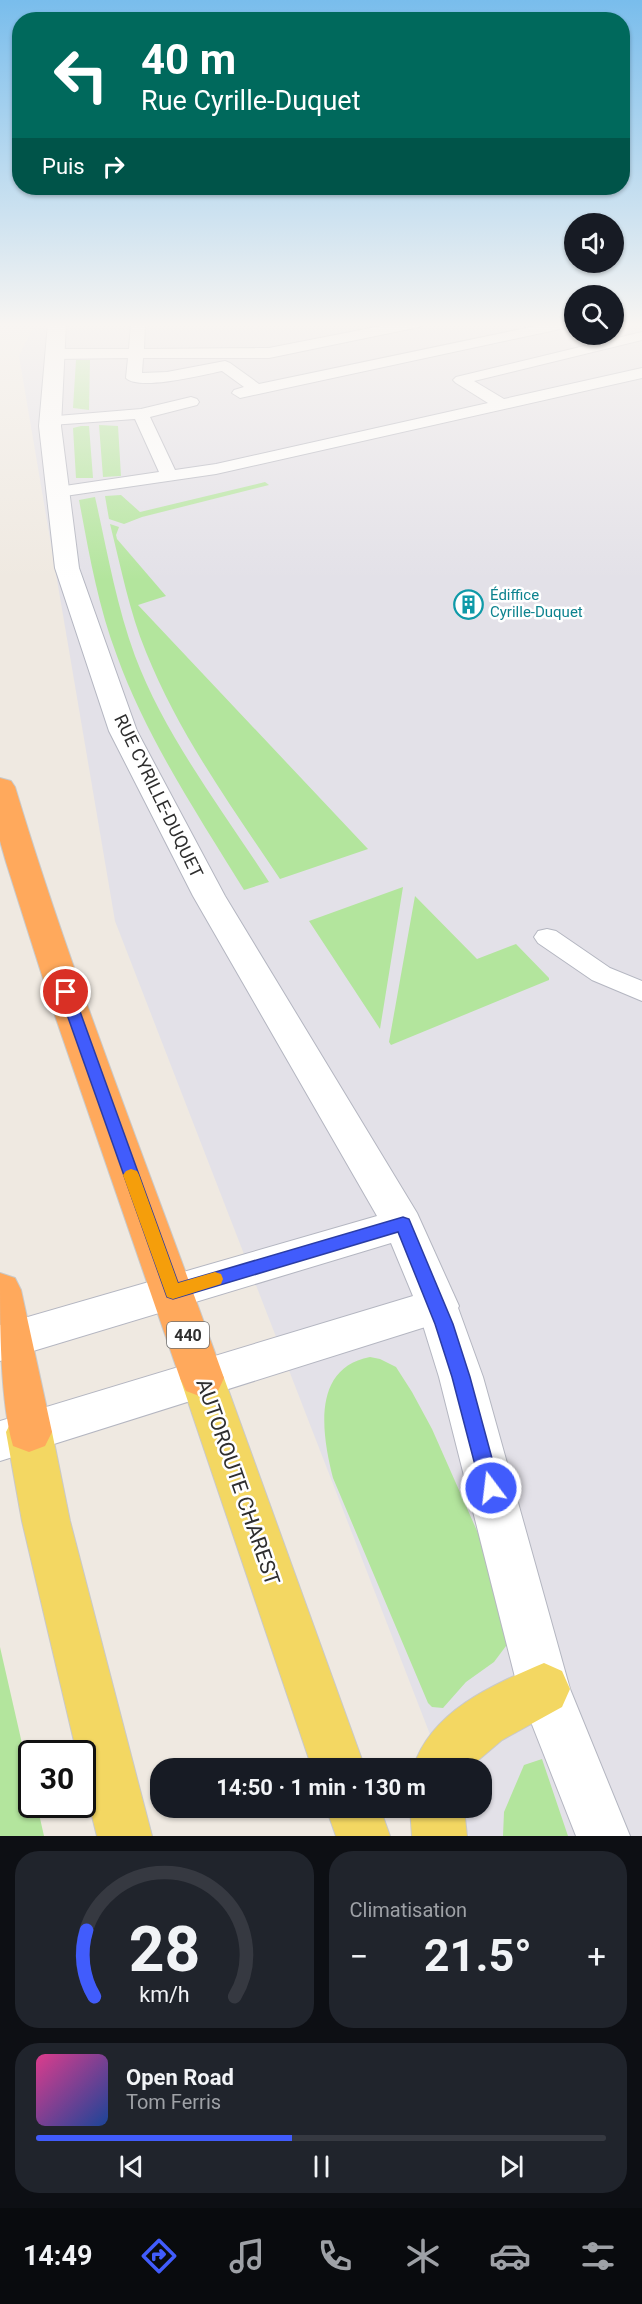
<!DOCTYPE html>
<html lang="fr">
<head>
<meta charset="utf-8">
<style>
	:root { --surface:#171b24; --page:#20242c; --text:#f1f3f6; --muted:#9ea1a6; --line:#363941; --accent:#415cfc }
	body { margin:0; font-family:Roboto,sans-serif; background:var(--page); color:var(--text); height:100vh; display:flex; flex-direction:column; font-size:22px; white-space:nowrap }
	* { box-sizing:border-box; margin:0 }
	p { font-size:20px; color:var(--muted) }
	.icon { flex:none; width:33px; height:33px; fill:none; stroke:currentColor; stroke-width:2; stroke-linecap:round; stroke-linejoin:round }
	.map { position:relative; height:1836px; overflow:hidden }
	.sheet { display:flex; flex-direction:column; gap:15px; padding:15px; background:#0d0f14; flex:1 }
	.sheet>* { flex:none }
	.guide { position:absolute; left:12px; top:12px; width:618px; height:183px; border-radius:24px; box-shadow:0 2px 4px #0004; background:#00695c; color:#fff; overflow:hidden }
	.fabs { position:absolute; left:564px; top:213px; display:grid; gap:12px }
	.fabs a { display:grid; place-items:center; width:60px; height:60px; border-radius:50%; background:var(--surface); box-shadow:0 2px 4px #0004; font-size:30px }
	.speed { position:absolute; left:18px; top:1740px; display:flex; gap:12px; font-size:30px; font-weight:700; text-align:center }
	.speed>* { display:grid; place-content:center; width:78px; height:78px; border-radius:50%; background:var(--surface); box-shadow:0 2px 4px #0004; line-height:1 }
	.speed .limit { border:3px solid #111; border-radius:9px; background:#fff; color:#111 }
	.pin { position:absolute; display:grid; place-items:center; width:51px; height:51px; color:#fff; margin:-26px; border:3px solid #fff; border-radius:50%; box-shadow:0 2px 6px #0007 }
	.me { position:absolute; width:66px; margin:-33px; rotate:345deg; stroke-linejoin:round; filter:drop-shadow(0 0 4px #0008) }
	.turn { display:flex; align-items:center; gap:21px; height:126px; padding:0 30px; font-size:27px }
	.turn .icon { width:78px; height:78px; stroke-width:2.5 }
	.turn b { display:block; font-size:42px; line-height:51px }
	.then { display:flex; align-items:center; height:57px; padding:0 30px; background:#0003; gap:12px; font-size:22px }
	.big { font-size:45px; font-weight:700; line-height:1.1 }
	.sheet .widget { flex:1; display:flex; flex-direction:column; justify-content:center; gap:9px; min-width:0; padding:0 21px; border-radius:24px; background:var(--page) }
	.sheet .dial { align-items:center; gap:0 }
	.dial svg { height:156px; overflow:visible; fill:none; stroke:var(--line); stroke-width:7; stroke-linecap:round; text-anchor:middle }
	.dial text { fill:var(--text); stroke:none }
	.song { display:flex; align-items:center; gap:18px }
	.cover { width:72px; height:72px; border-radius:9px; background:linear-gradient(135deg,hsl(330 70% 55%),hsl(220 70% 35%)) }
	.played { height:6px; border-radius:3px; background:linear-gradient(90deg,var(--accent) 45%,var(--line) 45%) }
	.keys { display:flex; justify-content:space-around; direction:ltr }
	.heat { display:flex; justify-content:space-between; align-items:center; font-size:33px; direction:ltr }
	.sheet .tiles { flex:1; display:grid; gap:15px; grid-template-columns:1fr 1fr }
	.widget:last-child { grid-column:span 2 }
	.trip { position:absolute; left:150px; top:1758px; width:342px; height:60px; border-radius:24px; background:var(--surface); box-shadow:0 2px 4px #0004; font-weight:700; line-height:60px; text-align:center }
	.tabs { display:flex; height:96px; justify-content:space-around; align-items:center; background:#090b0e; color:var(--muted) }
	.tabs .icon { width:42px; height:42px }
	.tabs .current { color:var(--accent) }
	.tabs b { font-size:27px; color:var(--text) }
	.map>svg:first-child { display:block }
</style>
</head>
<body>
<div class="map">
<svg width="642" height="1836" viewBox="0 0 642 1836">
	<rect width="100%" height="100%" fill="#efe9e1"/>
	<!-- industrial -->
	<path fill="#e3e1e8" d="M35,323H574V334H614V323H642V1836H469L458,1808H482V1768H443L115,921L19,356Z"/>
	<!-- green -->
	<path fill="#b3e59d" d="M76,360H90L89,410L73,408Z
		M99,425L118,426L121,476L103,477Z
		M81,426H89L93,478H76L73,428Z
		M265,482L269,485L142,517L124,524L109,519L105,496L121,495L140,512Z
		M95,497C107,550 116,604 135,656C165,736 223,811 269,882L244,890C198,815 147,739 117,656C98,606 89,553 79,500Z
		M110,524L119,527L116,535L117,539L166,596L138,605L368,849L280,879C231,806 179,734 146,652C129,611 121,567 110,524Z
		M403,887L380,1029L309,921Z
		M415,896L477,959L516,944L549,978V980L391,1045L389,1042Z
		M370,1357L380,1359L396,1367L412,1392L432,1429L489,1558L509,1642L494,1662L466,1682L443,1708L432,1707L428,1703L333,1478C322,1435 311,1368 370,1357Z
		M0,1647L31,1783L32,1804L37,1805L44,1836H0Z
		M542,1759L568,1836H503L504,1812L524,1765Z"/>
	<g fill="none" stroke-linecap="round" stroke-linejoin="round">
		<defs>
			<path id="lane" d="M131,323H145L144,349L269,348L396,323H426L419,327L269,358H143L142,373L167,372L225,361L230,363L259,384L550,323H574V326L240,398L232,393L234,390L244,387L222,371C204,375 138,391 126,378L128,358L55,359L47,354L55,349H129Z
				M642,332V340L474,381L504,399L642,368V378L216,474L58,497L52,496L49,492L52,488L58,487L159,472L135,419L51,425L45,423L43,420L45,417L141,409L191,397L197,399L199,402L197,405L150,417L175,470L216,464L488,403L456,383L453,380L456,377Z
				M547,929L556,931L610,968L642,981V1001L592,980L538,943L534,937L538,931Z"/>
			<path id="street" d="M438,1289L453,1294L483,1377L570,1689L630,1836H576L518,1689L439,1377L417,1306L423,1294Z"/>
			<path id="secondary" d="M48,323H66L61,426L79,568L137,731L225,896L417,1213L459,1306L453,1318L438,1323L0,1461V1421L413,1296L391,1243L0,1361V1325L377,1216L193,896L109,731L55,568L39,426Z"/>
			<path id="primary" d="M202,1359L218,1365L224,1378L365,1768H312L180,1378L186,1365Z
				M29,1412L45,1418L52,1432L70,1521L152,1836H97L82,1777V1754H77L22,1521L6,1432L13,1418Z
				M544,1663L562,1671L570,1689L562,1707L502,1740L469,1768H413C431,1711 492,1685 544,1663Z
				M326,1808H380L390,1836H336Z
				M410,1808H464L467,1836H412Z"/>
			<path id="highway" d="M0,778L11,781L15,787C75,987 154,1181 224,1378L218,1391L202,1397L186,1391L180,1378L53,1010L6,862L0,841Z
				M0,1273L15,1278L21,1290L52,1432L45,1446L29,1452L13,1446C0,1400 0,1325 0,1273Z"/>
		</defs>
		<!-- lane casing -->
		<use href="#lane" stroke="#b4b6c1" stroke-width="2"/>
		<!-- street casing -->
		<use href="#street" stroke="#b4b6c1" stroke-width="2"/>
		<!-- secondary casing -->
		<use href="#secondary" stroke="#b4b6c1" stroke-width="2"/>
		<!-- primary casing -->
		<use href="#primary" stroke="#c9c9c9" stroke-width="2"/>
		<!-- highway casing -->
		<use href="#highway" stroke="#c9c9c9" stroke-width="2"/>
		<!-- lane -->
		<use href="#lane" fill="#fff" fill-rule="evenodd"/>
		<!-- street -->
		<use href="#street" fill="#fff" fill-rule="evenodd"/>
		<!-- secondary -->
		<use href="#secondary" fill="#fff" fill-rule="evenodd"/>
		<!-- primary -->
		<use href="#primary" fill="#f3d762" fill-rule="evenodd"/>
		<!-- highway -->
		<use href="#highway" fill="#ffa95c" fill-rule="evenodd"/>
	</g>
	<!-- sky -->
	<linearGradient id="sky" x2="0" y2="1"><stop stop-color="#79bdec"/><stop offset="0.56" stop-color="#f8f5f2"/><stop offset="1" stop-color="#f8f5f2" stop-opacity="0"/></linearGradient>
	<rect width="642" height="580" fill="url(#sky)"/>
	<!-- route -->
	<path fill="#415cfc" stroke="#2a3ca4" stroke-width="1.5" d="M66,987L73,992L178,1283L403,1217L409,1219L453,1324L470,1377L500,1488L497,1494L491,1497L484,1494L481,1488L452,1377L435,1324L398,1232L173,1299L167,1297L59,992Z"/>
	<!-- slow -->
	<path fill="#f59e0b" d="M131,1169L137,1171L139,1175L178,1283L215,1272L221,1274L223,1279L221,1284L173,1299L167,1297L123,1175L126,1171Z"/>
	<!-- icons -->
	<defs>
		<symbol id="building-ring" viewBox="-11 -11 22 22"><circle r="9.5" fill="#fff" stroke="#0f9aa8" stroke-width="1.5"/><path d="M-4-6H4V6H1V3H-1V6H-4ZM-2.5-4.3h1.7v1.8h-1.7ZM.8-4.3h1.7v1.8H.8ZM-2.5-1h1.7V.8h-1.7ZM.8-1h1.7V.8H.8Z" fill="#0f9aa8"/></symbol>
	</defs>
	<g fill-rule="evenodd">
		<use href="#building-ring" x="452" y="588" width="33" height="33"/>
	</g>
	<g text-anchor="middle" dominant-baseline="central" stroke-width="5" stroke-linejoin="round" paint-order="stroke">
		<!-- far-culture labels -->
		<g font-size="15" fill="#0d838f" stroke="#fff" text-anchor="start">
			<text x="490" y="595">Édiffice<tspan x="490" dy="17">Cyrille-Duquet</tspan></text>
		</g>
		<!-- shield labels -->
		<rect fill="#fff" stroke="#6d6d6d" stroke-width="1.5" x="167" y="1322" width="42" height="26" rx="4.5"/>
		<g font-size="16" font-weight="bold" fill="#2e2e2e">
			<text x="188" y="1335">440</text>
		</g>
		<!-- street labels -->
		<g font-size="18" fill="#2e2e2e" stroke="#fff">
			<text transform="translate(159 796) rotate(64)">RUE CYRILLE-DUQUET</text>
		</g>
		<!-- near-street labels -->
		<g font-size="21" fill="#2e2e2e" stroke="#fff">
			<text transform="translate(238 1482) rotate(71)">AUTOROUTE CHAREST</text>
		</g>
	</g>
</svg>
<div class="fabs">
<a><svg class="icon" aria-label="sound" viewBox="0 0 24 24"><path d="M4 9h4l5-4v14l-5-4H4zM17 9q2 3 0 6"/></svg></a>
<a><svg class="icon" aria-label="search" viewBox="0 0 24 24"><circle cx="10" cy="10" r="6"/><path d="M15 15l6 6"/></svg></a>
</div>
<div class="speed"><div class="limit">30</div></div>
<div class="pin" style="left:66px;top:992px;background:#d93025"><svg class="icon" aria-label="arrive" viewBox="0 0 24 24"><path d="M6 21V4h12l-3 4 3 4H6"/></svg></div>
<svg class="me" style="left:491px;top:1488px" viewBox="-20 -20 40 40"><circle r="17" fill="#415cfc" stroke="#fff" stroke-width="3"/><path d="M0-11L8 9 0 5-8 9z" fill="#fff"/></svg>
<div class="trip">14:50 · 1 min · 130 m</div>
<div class="guide">
<div class="turn"><svg class="icon" aria-label="left" viewBox="0 0 24 24"><path d="M17 20v-9H6M10 6l-5 5 5 5"/></svg><div><b>40 m</b>Rue Cyrille-Duquet</div></div>
<div class="then">Puis<svg class="icon" aria-label="right" viewBox="0 0 24 24"><path d="M7 20v-9h11M14 6l5 5-5 5"/></svg></div>
</div>
</div>
<section class="sheet">
<div class="tiles">
<div class="widget dial"><svg viewBox="0 0 100 80">
<path d="M14 69A42 42 0 1 1 86 69"/>
<path d="M14 69A42 42 0 0 1 10 35" stroke="#415cfc"/>
<text x="50" y="56" font-size="32" font-weight="700">28</text>
<text x="50" y="72" font-size="11">km/h</text>
</svg></div>
<div class="widget"><p>Climatisation</p>
<div class="heat"><a>−</a><b class="big">21.5°</b><a>+</a></div>
</div>
<div class="widget">
<div class="song"><i class="cover"></i><div><b>Open Road</b><p>Tom Ferris</p></div></div>
<div class="played"></div>
<div class="keys"><svg class="icon" aria-label="previous" viewBox="0 0 24 24"><path d="M18 5L8 12l10 7zM5 5v14"/></svg><svg class="icon" aria-label="pause" viewBox="0 0 24 24"><path d="M8 5v14M16 5v14"/></svg><svg class="icon" aria-label="next" viewBox="0 0 24 24"><path d="M6 5l10 7-10 7zM19 5v14"/></svg></div>
</div>
</div>
</section>
<nav class="tabs">
<b>14:49</b>
<svg class="icon current" aria-label="directions" viewBox="0 0 24 24"><path d="M12 3l9 9-9 9-9-9zM9 14v-3h6M13 9l2 2-2 2"/></svg>
<svg class="icon" aria-label="music" viewBox="0 0 24 24"><path d="M9 18V5l10-2v13"/><circle cx="6" cy="18" r="3"/><circle cx="16" cy="16" r="3"/></svg>
<svg class="icon" aria-label="phone" viewBox="0 0 24 24"><path d="M5 4h4l2 5-3 2q2 4 5 5l2-3 5 2v4C11 20 4 13 5 4z"/></svg>
<svg class="icon" aria-label="climate" viewBox="0 0 24 24"><path d="M12 3v18M4 7l16 10M4 17L20 7"/></svg>
<svg class="icon" aria-label="car" viewBox="0 0 24 24"><path d="M5 17H2v-5l4-1 3-4h7l3 4 3 1v5h-3M9 17h6M6 11h13"/><circle cx="7" cy="17" r="2"/><circle cx="17" cy="17" r="2"/></svg>
<svg class="icon" aria-label="filters" viewBox="0 0 24 24"><path d="M4 7h16M4 17h16"/><circle cx="9" cy="7" r="2"/><circle cx="15" cy="17" r="2"/></svg>
</nav>
</body>
</html>
